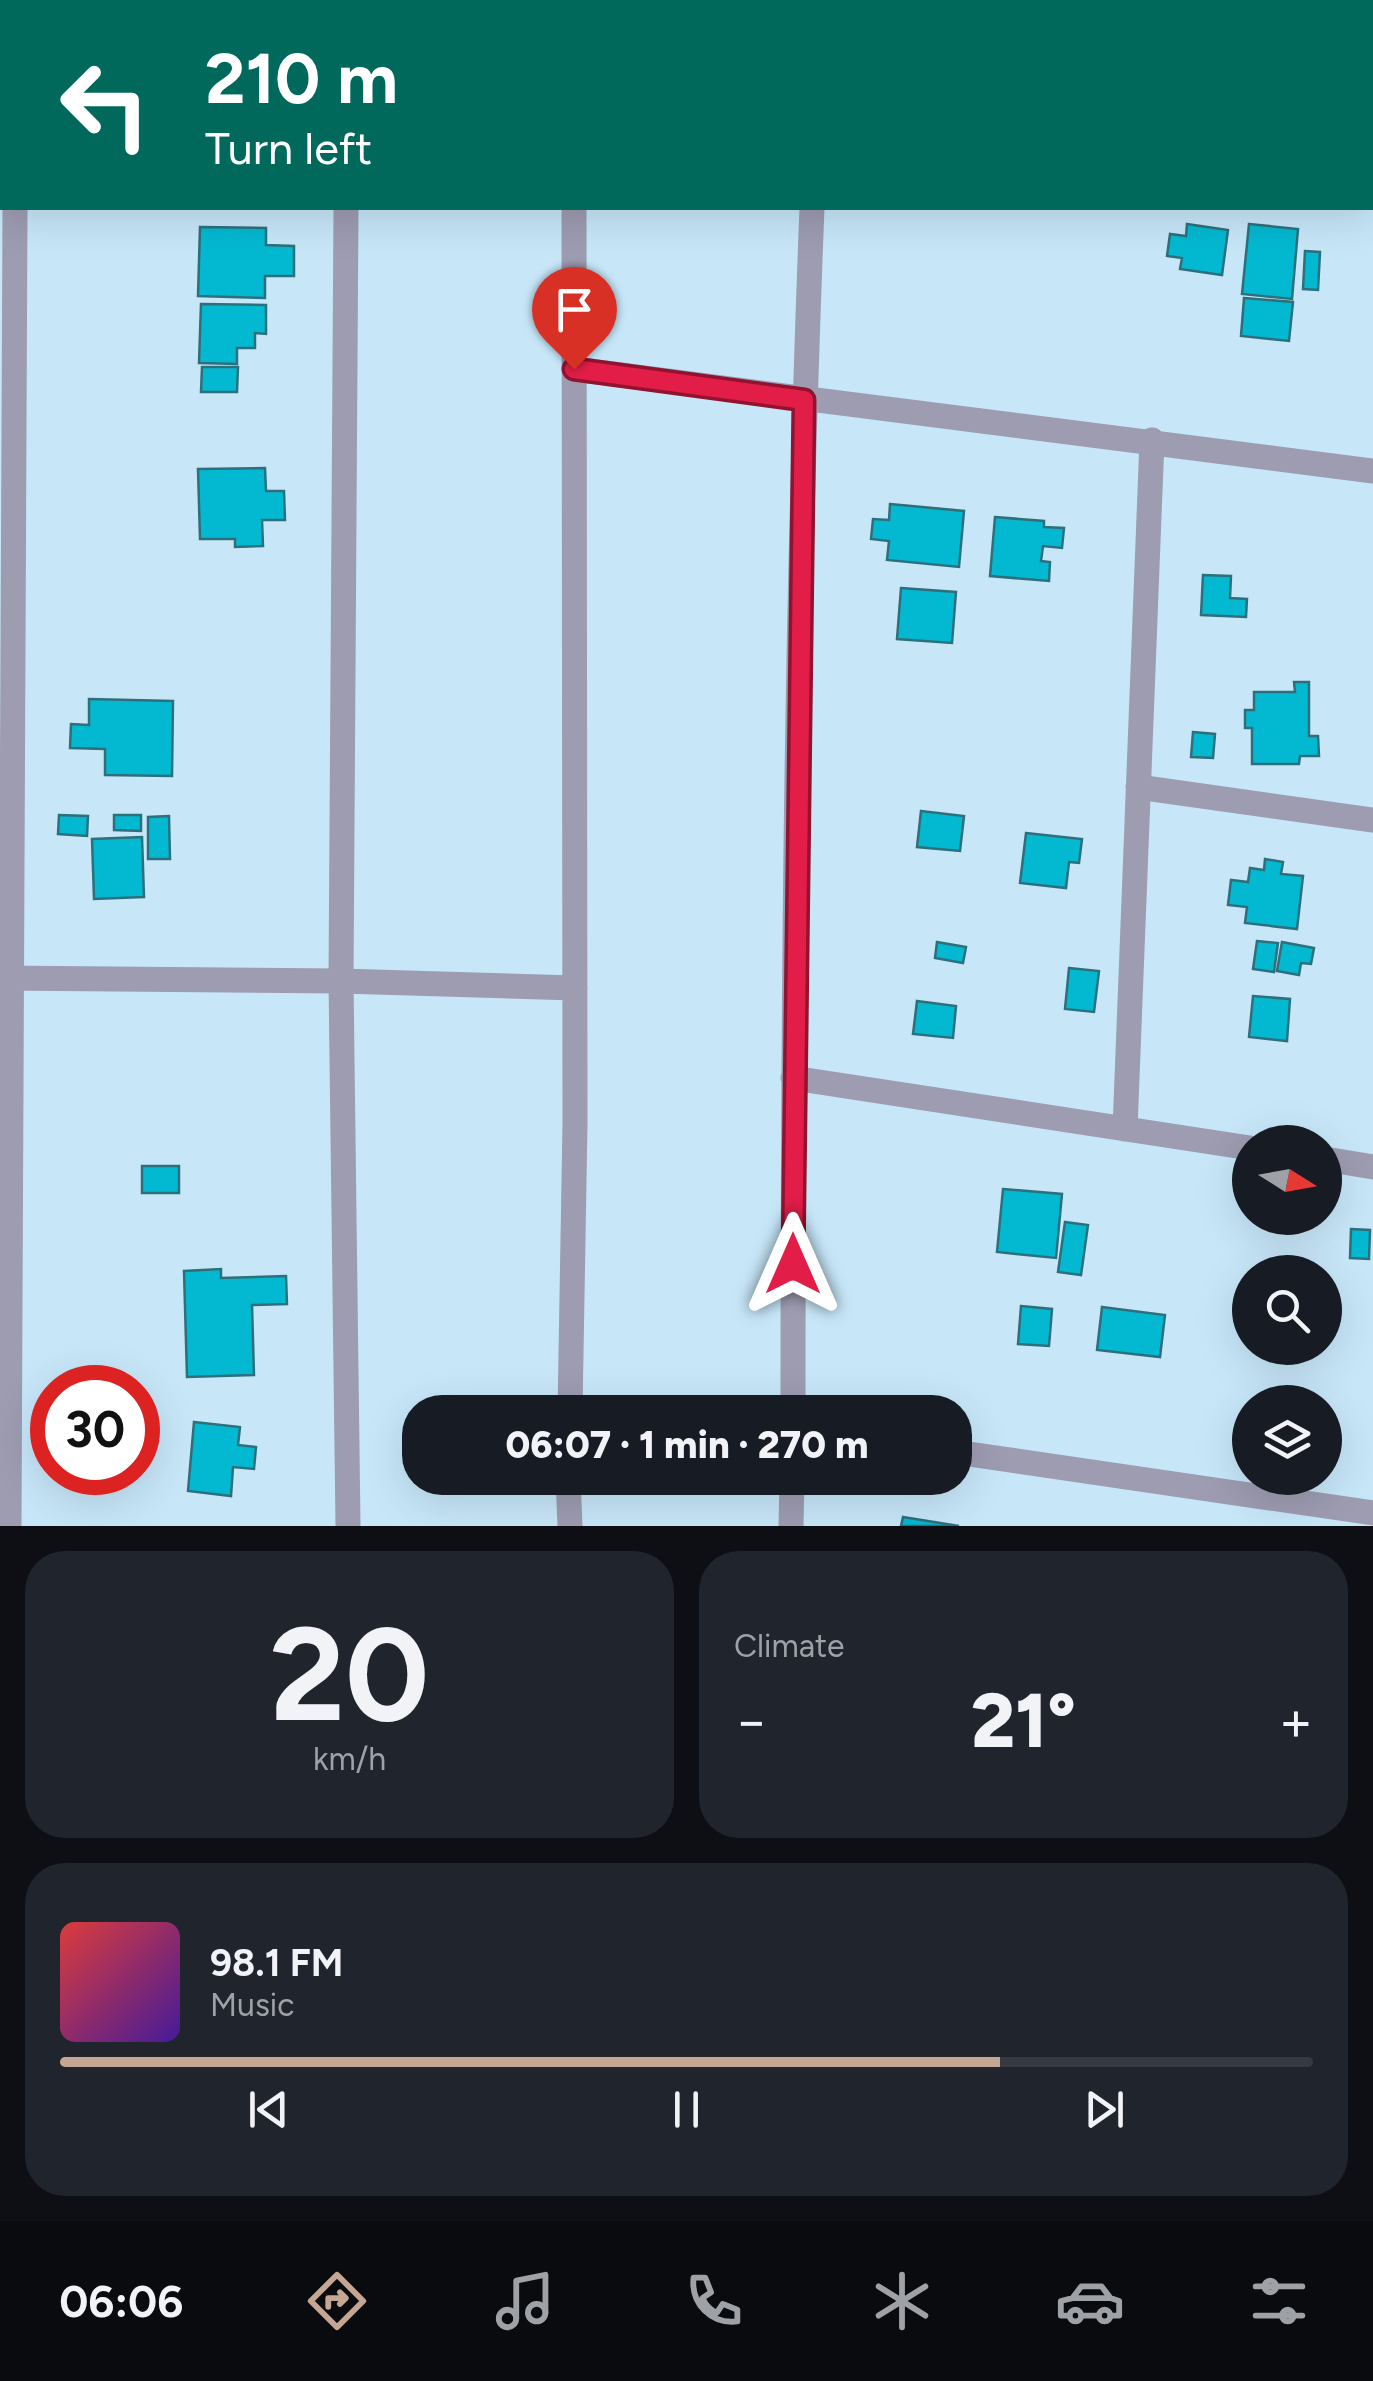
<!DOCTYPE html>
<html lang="en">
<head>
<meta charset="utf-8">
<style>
	:root { --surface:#171b24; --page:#20242c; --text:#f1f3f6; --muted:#9ea1a6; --line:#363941; --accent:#c4a693 }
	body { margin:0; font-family:Figtree,sans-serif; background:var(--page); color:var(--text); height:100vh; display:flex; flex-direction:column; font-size:38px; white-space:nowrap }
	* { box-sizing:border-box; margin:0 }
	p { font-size:32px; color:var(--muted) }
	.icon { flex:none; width:55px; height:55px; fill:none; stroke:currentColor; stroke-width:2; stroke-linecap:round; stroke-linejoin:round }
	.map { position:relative; height:1526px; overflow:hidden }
	.details { display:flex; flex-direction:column; gap:25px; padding:25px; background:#0d0f14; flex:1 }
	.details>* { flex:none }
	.hud { position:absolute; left:0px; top:0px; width:1375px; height:210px; box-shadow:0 10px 40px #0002; background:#00695c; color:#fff; overflow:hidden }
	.needle { width:65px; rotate:101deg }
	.fabs { position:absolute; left:1232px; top:1125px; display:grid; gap:20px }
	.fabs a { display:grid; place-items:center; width:110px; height:110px; border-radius:50%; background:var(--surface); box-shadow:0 10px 40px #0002; font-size:50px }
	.speed { position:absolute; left:30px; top:1365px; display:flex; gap:20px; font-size:50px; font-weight:700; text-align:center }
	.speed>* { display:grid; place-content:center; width:130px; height:130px; border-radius:50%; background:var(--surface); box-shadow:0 10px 40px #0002; line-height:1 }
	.speed .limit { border:15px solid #d22; background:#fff; color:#111 }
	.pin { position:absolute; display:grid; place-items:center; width:85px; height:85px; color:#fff; margin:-102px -42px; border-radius:50% 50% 50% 0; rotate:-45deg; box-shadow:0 0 10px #0007 }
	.pin .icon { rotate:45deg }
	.me { position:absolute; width:110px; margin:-55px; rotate:0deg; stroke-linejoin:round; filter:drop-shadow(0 0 8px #0008) }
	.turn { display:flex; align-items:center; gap:35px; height:210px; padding:0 40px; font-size:45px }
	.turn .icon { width:130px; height:130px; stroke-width:2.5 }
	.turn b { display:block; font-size:70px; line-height:85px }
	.big { font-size:75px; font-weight:800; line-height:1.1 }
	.details .card { flex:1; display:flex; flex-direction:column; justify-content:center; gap:15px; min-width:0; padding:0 35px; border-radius:40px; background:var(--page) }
	.details .dial { align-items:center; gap:0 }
	.dial b { font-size:130px; line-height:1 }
	.song { display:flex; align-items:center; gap:30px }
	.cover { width:120px; height:120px; border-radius:15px; background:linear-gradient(135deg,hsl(0 70% 55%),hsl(260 70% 35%)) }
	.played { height:10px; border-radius:5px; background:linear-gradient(90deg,var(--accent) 75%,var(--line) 75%) }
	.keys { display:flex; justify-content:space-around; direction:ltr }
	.heat { display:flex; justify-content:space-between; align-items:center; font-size:55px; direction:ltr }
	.details .tiles { flex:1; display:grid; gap:25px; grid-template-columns:1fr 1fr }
	.card:last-child { grid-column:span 2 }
	.trip { position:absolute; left:402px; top:1395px; width:570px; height:100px; border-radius:40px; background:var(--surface); box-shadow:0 10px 40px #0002; font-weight:800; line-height:100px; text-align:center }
	.tab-bar { display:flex; height:160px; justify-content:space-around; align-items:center; background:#090b0e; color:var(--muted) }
	.tab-bar .icon { width:70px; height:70px }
	.tab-bar .selected { color:var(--accent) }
	.tab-bar b { font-size:45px; color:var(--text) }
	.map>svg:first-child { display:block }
</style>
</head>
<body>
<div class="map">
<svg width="1373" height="1526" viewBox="0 0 1373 1526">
	<rect width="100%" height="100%" fill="#c7e7f9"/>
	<!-- building -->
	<path fill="#03b9d1" stroke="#2d707c" stroke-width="2.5" d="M1187,224L1228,230L1222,275L1180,269L1182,258L1167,256L1170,234L1186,236Z
		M1249,224L1298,229L1292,299L1242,294Z
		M200,227L266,228V245L294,246V276H265V298L198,296Z
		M1305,251L1320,252L1318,290L1303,289Z
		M1244,298L1293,302L1289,341L1241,336Z
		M201,304L266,305V334L255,333V348H237V364L199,363Z
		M202,367H238L237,392H201Z
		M265,468L266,491H284L285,520H262L263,546L235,547V539H200L198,469Z
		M890,504L964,511L959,567L887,560L889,541L871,539L873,519L889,520Z
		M995,517L1044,521V527L1064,528L1062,548L1043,546L1041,561L1050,562L1049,581L990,576Z
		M1203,575L1231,576L1230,598L1247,599L1246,617L1201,615Z
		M901,588L956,592L952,643L897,639Z
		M1294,682H1309V736H1318L1319,756H1300L1299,764H1252V728H1245V710H1254V692H1295Z
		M89,699L173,701L172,776L105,775V749L70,748L71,724L89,725Z
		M1193,732L1215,734L1213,758L1191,757Z
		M921,811L964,816L960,851L917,847Z
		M59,815L88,816L87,836L58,834Z
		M114,815H141V831L114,830Z
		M169,816L170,859H148V817Z
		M1026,833L1082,839L1079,863L1069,862L1066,888L1020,883Z
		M142,837L144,897L94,899L92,839Z
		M1265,859L1283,862L1281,874L1303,876L1297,929L1245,923L1247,907L1228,905L1231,880L1248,882L1250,868L1264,870Z
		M1257,941L1278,943L1274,972L1253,969Z
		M937,942L966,947L963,963L935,958Z
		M1282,942L1314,948L1311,964L1301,963L1299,975L1277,971Z
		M1069,968L1099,971L1094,1012L1065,1009Z
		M1253,996L1290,999L1287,1041L1249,1037Z
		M917,1001L956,1006L953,1038L913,1034Z
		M142,1166H179V1193H142Z
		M1003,1189L1062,1194L1056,1258L997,1252Z
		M1065,1222L1088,1225L1081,1275L1058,1272Z
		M1351,1229L1370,1230L1369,1259L1350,1258Z
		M221,1269V1278L286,1276L287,1304L252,1305L254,1375L187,1377L184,1271Z
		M1021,1306L1052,1309L1049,1346L1018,1344Z
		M1102,1307L1165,1315L1160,1357L1097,1350Z
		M194,1422L240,1427L238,1445L256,1447L254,1469L233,1467L231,1496L188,1491Z
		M903,1517L959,1526H901Z"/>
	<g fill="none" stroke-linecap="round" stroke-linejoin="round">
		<!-- street -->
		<path stroke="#9e9cb1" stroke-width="25" d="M811,0L812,2
			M574,2V0
			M0,125H2
			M1372,188H1373
			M346,208L341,981L348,1526
			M574,369L1373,471
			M1138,787L1373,820
			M0,978L341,981L575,988
			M793,1078L1250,1148
			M1125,1129L1152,440
			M1325,1159L1373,1167
			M570,1412L575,1123L574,208
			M793,1412C793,1011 796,609 812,208
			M955,1452L1373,1513
			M568,1478L570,1526
			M9,1526L15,208
			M791,1526L792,1478"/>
	</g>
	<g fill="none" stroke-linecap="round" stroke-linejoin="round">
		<defs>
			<path id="route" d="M574,369L804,400L793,1264"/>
		</defs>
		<!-- route casing -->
		<use href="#route" stroke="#92132f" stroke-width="25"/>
		<!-- route -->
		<use href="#route" stroke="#e11d48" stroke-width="18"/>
	</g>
</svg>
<div class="fabs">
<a><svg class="needle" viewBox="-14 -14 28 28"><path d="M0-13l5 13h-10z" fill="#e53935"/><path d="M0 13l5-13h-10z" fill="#9ea1a6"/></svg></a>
<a><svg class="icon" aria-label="search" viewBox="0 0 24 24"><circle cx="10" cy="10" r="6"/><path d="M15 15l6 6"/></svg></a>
<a><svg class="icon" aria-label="layers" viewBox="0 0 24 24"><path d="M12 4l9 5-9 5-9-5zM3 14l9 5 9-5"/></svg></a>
</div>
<div class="speed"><div class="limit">30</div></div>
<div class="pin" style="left:574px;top:369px;background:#d93025"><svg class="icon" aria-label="arrive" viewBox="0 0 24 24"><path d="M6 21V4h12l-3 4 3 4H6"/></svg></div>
<svg class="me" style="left:793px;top:1264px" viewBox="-20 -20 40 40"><path d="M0-17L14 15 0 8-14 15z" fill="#e11d48" stroke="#fff" stroke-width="4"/></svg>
<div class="trip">06:07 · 1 min · 270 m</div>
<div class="hud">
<div class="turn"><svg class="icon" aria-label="left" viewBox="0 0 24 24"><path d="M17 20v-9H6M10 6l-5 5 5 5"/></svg><div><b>210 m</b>Turn left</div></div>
</div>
</div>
<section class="details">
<div class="tiles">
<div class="card dial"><b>20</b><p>km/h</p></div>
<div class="card"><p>Climate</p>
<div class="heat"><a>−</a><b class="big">21°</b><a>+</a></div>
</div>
<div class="card">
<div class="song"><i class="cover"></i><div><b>98.1 FM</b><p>Music</p></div></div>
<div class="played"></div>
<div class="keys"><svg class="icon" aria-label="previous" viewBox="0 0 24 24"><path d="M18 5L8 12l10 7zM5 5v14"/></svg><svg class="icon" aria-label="pause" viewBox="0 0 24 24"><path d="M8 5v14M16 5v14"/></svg><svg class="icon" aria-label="next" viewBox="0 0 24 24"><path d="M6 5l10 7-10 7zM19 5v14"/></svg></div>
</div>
</div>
</section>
<nav class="tab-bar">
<b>06:06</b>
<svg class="icon selected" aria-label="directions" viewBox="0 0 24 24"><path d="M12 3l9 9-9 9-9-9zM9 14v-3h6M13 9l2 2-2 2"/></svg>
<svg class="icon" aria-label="music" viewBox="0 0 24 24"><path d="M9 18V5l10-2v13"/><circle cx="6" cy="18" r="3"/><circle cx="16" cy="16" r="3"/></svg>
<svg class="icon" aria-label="phone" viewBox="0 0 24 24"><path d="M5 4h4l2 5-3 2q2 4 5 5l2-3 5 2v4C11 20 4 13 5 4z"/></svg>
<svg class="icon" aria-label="climate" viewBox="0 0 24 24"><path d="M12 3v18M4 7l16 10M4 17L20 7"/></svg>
<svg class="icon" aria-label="car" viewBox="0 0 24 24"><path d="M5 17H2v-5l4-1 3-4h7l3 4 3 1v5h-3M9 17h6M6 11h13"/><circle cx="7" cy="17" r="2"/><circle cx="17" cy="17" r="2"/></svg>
<svg class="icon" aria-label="filters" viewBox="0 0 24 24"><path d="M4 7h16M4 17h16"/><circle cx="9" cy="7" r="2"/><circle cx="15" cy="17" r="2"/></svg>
</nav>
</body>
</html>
